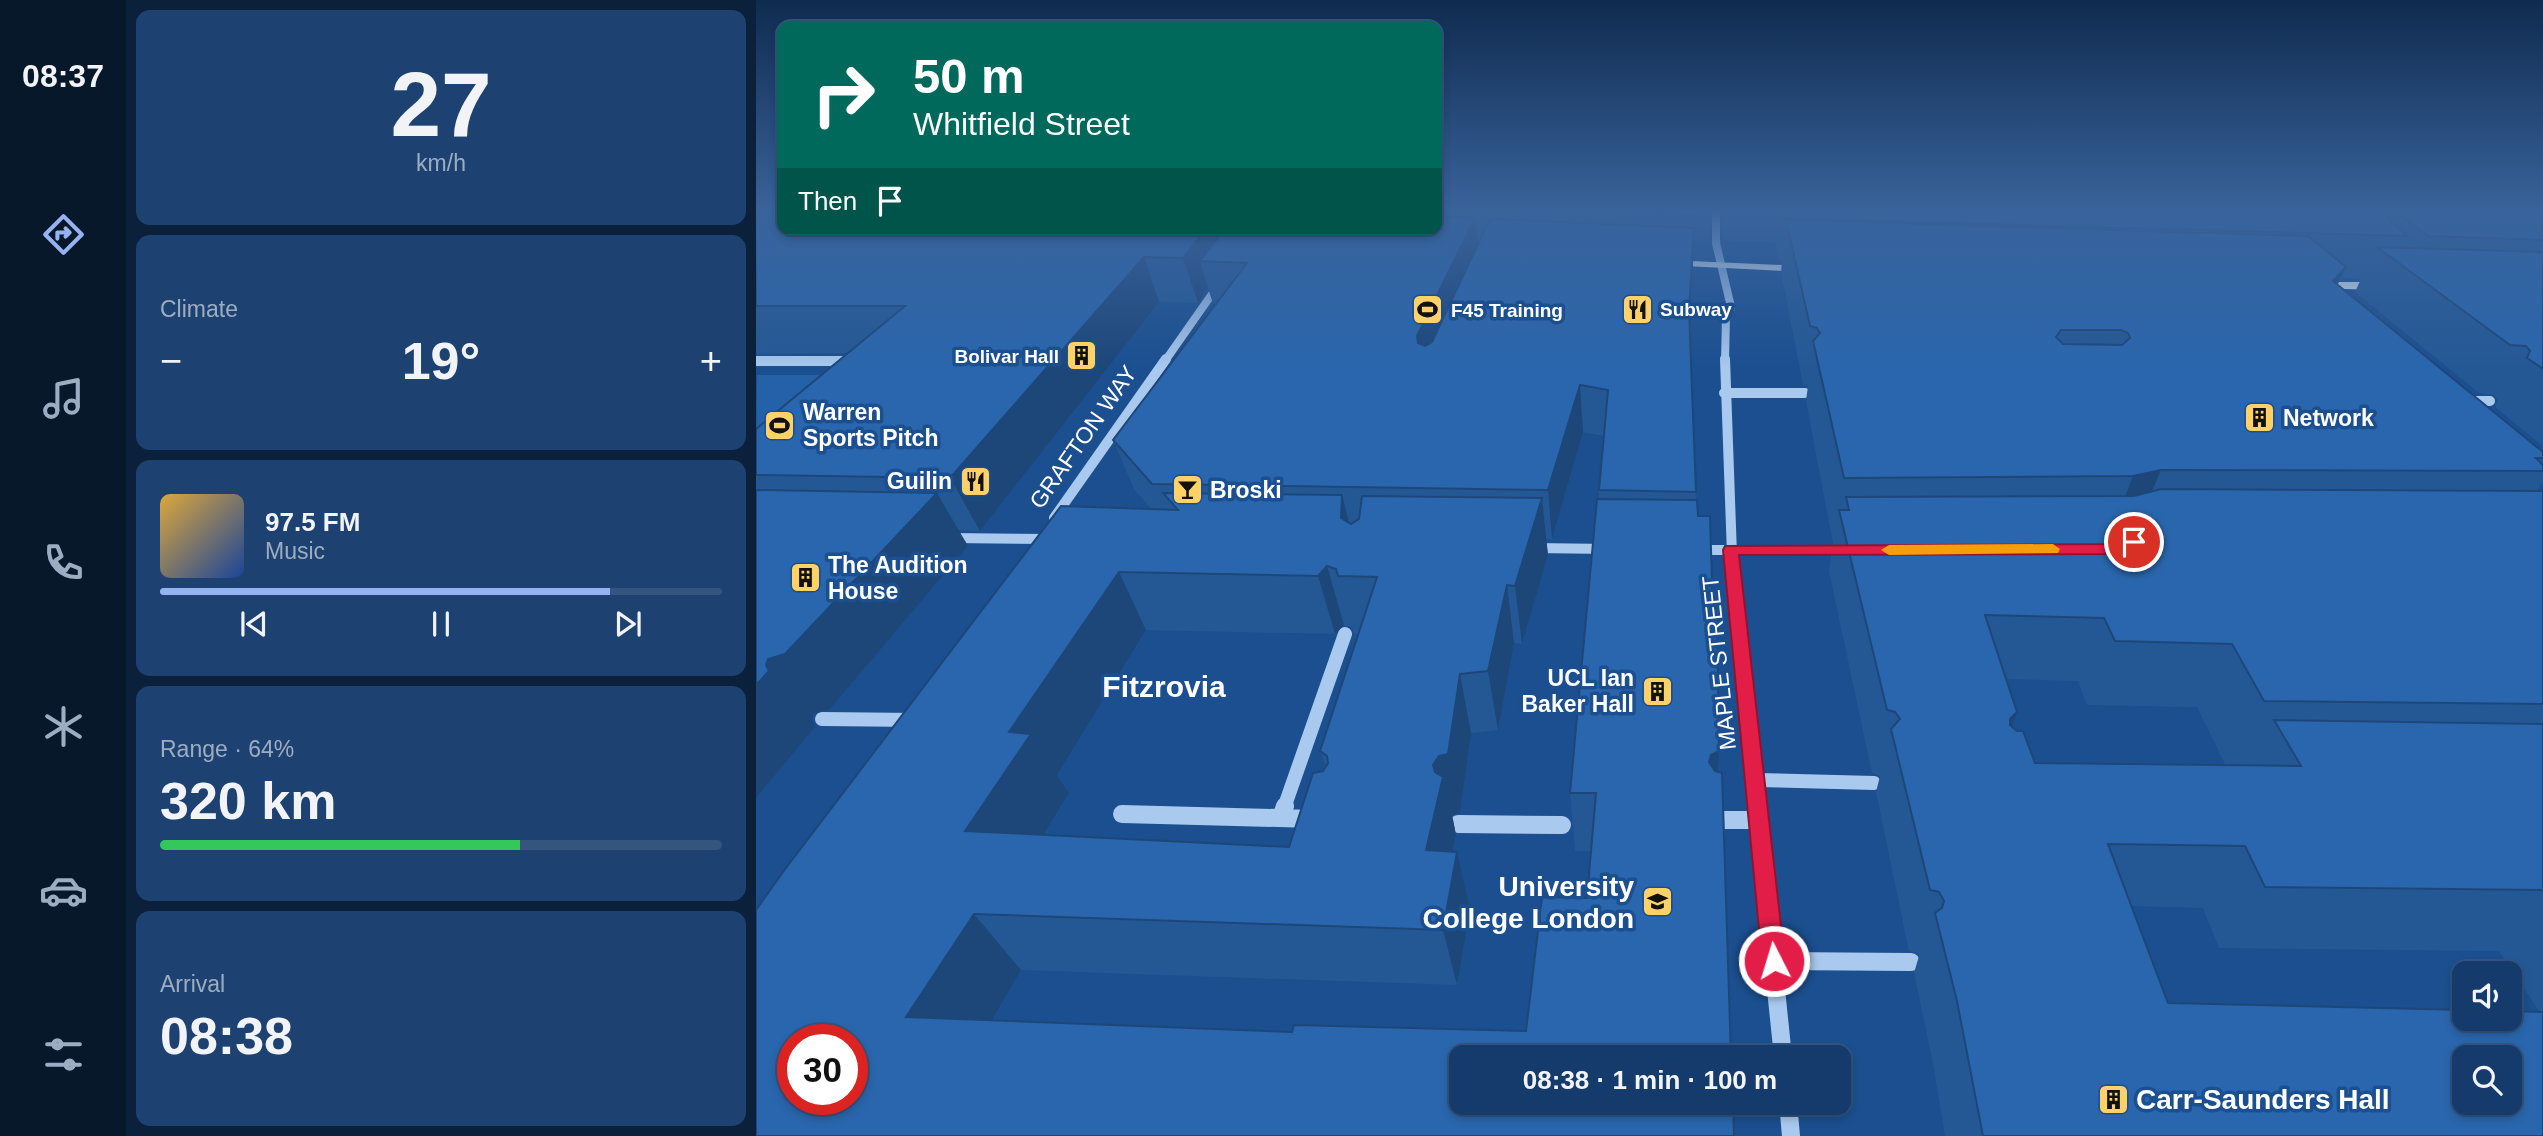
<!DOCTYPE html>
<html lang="en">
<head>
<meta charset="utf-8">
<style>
	:root { --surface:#143b6b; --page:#1d4271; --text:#f1f3f6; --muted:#9dadc1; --line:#33557e; --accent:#95b2f1 }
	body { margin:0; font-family:Helvetica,sans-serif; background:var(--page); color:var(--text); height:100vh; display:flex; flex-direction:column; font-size:26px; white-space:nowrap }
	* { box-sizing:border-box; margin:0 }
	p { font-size:23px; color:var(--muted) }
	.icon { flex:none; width:38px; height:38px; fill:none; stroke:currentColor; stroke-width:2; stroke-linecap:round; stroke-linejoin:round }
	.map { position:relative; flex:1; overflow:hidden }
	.panel { display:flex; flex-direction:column; gap:10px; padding:10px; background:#0b203b; width:630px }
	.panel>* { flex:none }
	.guide { position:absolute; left:21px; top:21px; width:665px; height:214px; border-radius:14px; box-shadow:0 4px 10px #0003,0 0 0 2px var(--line); background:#00695c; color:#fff; overflow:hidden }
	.tools { position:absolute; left:1696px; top:961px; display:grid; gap:14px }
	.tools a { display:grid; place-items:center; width:70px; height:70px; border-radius:14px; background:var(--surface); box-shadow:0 4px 10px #0003,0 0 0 2px var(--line); font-size:35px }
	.speed { position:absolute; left:21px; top:1024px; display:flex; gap:14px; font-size:35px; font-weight:700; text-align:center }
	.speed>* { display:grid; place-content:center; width:91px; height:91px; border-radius:50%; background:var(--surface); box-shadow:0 4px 10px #0003,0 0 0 2px var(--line); line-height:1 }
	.speed .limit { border:10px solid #d22; background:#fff; color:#111 }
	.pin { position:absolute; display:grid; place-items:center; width:60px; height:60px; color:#fff; margin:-30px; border:4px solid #fff; border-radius:50%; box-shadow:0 2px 7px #0007 }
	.me { position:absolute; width:77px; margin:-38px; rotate:355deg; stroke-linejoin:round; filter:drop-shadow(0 0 5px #0008) }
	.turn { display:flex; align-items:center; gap:24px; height:147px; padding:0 21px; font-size:32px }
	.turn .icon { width:91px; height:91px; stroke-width:2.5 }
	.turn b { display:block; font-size:49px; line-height:60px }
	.then { display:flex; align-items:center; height:66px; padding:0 21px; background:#0003; gap:14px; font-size:26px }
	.big { font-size:52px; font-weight:700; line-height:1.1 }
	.panel .card { flex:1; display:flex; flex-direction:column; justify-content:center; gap:10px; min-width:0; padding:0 24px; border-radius:14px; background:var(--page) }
	.panel .dial { align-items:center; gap:0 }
	.dial b { font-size:91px; line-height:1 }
	.song { display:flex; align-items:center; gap:21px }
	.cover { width:84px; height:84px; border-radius:10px; background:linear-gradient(135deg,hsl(40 70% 55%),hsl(220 70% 35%)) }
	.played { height:7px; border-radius:4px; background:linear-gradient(90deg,var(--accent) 80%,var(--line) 80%) }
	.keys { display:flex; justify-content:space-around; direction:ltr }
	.heat { display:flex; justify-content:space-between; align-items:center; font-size:38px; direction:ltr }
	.charge { height:10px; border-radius:5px; background:linear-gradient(90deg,#34c759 64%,var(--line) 0) }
	.trip { position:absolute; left:693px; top:1045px; width:402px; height:70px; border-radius:14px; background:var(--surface); box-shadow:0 4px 10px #0003,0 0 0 2px var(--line); font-weight:700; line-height:70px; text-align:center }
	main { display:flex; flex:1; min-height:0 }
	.tab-bar { display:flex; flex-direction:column; width:126px; justify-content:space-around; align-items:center; background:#08182b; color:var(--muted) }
	.tab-bar .icon { width:49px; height:49px }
	.tab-bar .selected { color:var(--accent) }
	.tab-bar b { font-size:32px; color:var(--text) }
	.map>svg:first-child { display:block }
</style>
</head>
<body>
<main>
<nav class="tab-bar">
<b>08:37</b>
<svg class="icon selected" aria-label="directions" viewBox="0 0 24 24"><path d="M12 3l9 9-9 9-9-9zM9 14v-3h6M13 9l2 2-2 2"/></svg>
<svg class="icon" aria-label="music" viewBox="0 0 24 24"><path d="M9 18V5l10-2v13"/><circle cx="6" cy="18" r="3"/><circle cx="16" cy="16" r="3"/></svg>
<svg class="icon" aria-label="phone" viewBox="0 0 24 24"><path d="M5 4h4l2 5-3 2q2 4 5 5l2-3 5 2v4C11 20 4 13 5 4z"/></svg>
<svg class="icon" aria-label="climate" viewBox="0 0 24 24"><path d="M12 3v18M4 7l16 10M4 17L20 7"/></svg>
<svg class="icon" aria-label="car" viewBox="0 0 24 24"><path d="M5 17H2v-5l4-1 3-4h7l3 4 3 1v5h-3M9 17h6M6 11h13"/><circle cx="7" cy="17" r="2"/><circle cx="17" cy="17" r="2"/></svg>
<svg class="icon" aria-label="filters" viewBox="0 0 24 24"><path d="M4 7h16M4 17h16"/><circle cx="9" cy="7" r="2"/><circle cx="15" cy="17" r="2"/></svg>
</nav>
<section class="panel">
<div class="card dial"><b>27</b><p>km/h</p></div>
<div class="card"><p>Climate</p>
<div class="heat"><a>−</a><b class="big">19°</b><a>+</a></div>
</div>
<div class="card">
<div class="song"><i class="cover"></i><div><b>97.5 FM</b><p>Music</p></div></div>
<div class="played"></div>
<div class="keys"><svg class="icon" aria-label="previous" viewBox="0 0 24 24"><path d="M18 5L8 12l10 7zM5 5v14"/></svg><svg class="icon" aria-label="pause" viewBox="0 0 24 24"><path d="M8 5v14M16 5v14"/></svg><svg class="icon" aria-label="next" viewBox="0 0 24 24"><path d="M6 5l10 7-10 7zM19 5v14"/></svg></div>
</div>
<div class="card"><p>Range · 64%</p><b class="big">320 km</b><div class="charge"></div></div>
<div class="card"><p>Arrival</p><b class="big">08:38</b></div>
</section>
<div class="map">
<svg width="1787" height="1136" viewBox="0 0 1787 1136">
	<rect width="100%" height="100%" fill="#1b4f8f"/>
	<!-- green -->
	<path fill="#2461a8" d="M1,375H96L0,465Z"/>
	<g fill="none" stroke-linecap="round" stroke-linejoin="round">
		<!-- minor-far3 -->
		<path stroke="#a9c9ee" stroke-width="8" d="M960,210V243L975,307L970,316L969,361
			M409,361L463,284"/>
		<!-- minor-far2 -->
		<path stroke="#a9c9ee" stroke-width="10" d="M969,359L976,555
			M0,361H98
			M968,393H1049
			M1707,401H1734
			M298,518L410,359
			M193,538L294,539
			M777,548L854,549
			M938,550H1091"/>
		<!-- minor-far1 -->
		<path stroke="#a9c9ee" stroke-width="14" d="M975,554L1001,808
			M66,719L160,720
			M1000,780L1118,783
			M528,808L589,634"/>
		<!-- minor -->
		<path stroke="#a9c9ee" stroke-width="18" d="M1001,806L1027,1057
			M366,814L558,819
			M525,818L529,806
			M961,820H1004
			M702,824L806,825
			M1018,961L1155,962
			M1032,1102L1035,1136"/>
		<!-- major -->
		<path fill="#f0f6ff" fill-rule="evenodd" d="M913,260L1049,266L1055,269L1049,272L909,265L907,263Z
			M1560,282H1623L1629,286L1623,290L1556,288L1554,286Z"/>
	</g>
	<!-- wall -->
	<path fill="#245895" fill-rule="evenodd" d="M0,210L681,229V210H955L953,240H938L934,322L940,500L962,772L975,1057L0,1136L395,509L378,489L357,440L460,304H457L452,288L442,303L403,302L224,531L202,530L212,546L74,709L58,714L56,720L60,726L0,798V429L92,353L0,354ZM827,432L848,436L843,490V499L814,793L819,851H835L831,898L770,1031L536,1032L235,1020L265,970L701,985L714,909L701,852H697L700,835L696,815L704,813L715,733L742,730L758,643L766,644L792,555L790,539H796ZM588,625L596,627L598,634H603L564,751L570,767L533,847L287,835L313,793L301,775L390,630L579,634Z
		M966,210H1787V446L1739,407L1742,400L1738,395L1723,393L1599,292L1605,279L1585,278L1581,285L1787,452V482L1781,491H1787V1136H1189L1176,1058L1158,973L1163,956L1161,953L1153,951L1120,792L1124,776L1116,773L1073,571L1077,543L1050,401L1052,386L1047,385L1025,272L1026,261L1022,260L1019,242L967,241ZM1250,679L1322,681L1331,705L1441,707L1469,764H1490L1489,766L1279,763L1256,726ZM1376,906L1447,908L1463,948L1743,951L1783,1011L1412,1003Z"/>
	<!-- shaded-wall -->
	<path fill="#1d4779" d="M1634,210H1636L1624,235L1631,212Z
		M719,218L724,259L669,381L661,336Z
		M938,228L936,269L932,355L933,311Z
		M450,229H484L444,261L452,288L442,303L427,258Z
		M388,257L403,302L224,531L194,478Z
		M1590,267L1563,322L1577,281Z
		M824,385L827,432L796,539L792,490Z
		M1405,470L1378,534L1352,541L1377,476Z
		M181,493L212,546L74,709L58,714L56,720L60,726L0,798V685L12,659Z
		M586,495L601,552L585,518Z
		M786,498L792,555L766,644L759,586Z
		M571,566L588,625L579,634L562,576Z
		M363,572L390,630L301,775L313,793L254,889L209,831L253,732Z
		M751,585L758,643L742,730L732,671Z
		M704,674L715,733L704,813L696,815L700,835L685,907L670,850L677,765Z
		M1261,712L1238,776L1254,719Z
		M963,751L959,809L953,762L955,755Z
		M701,852L714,909L701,985L687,930Z
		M218,914L265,970L207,1069L150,1017Z"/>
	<!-- building -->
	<path fill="#2a66ad" stroke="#1d4779" stroke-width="2" fill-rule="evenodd" d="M0,210H26V229H450L427,258L388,257L194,478L0,475V429L149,306H0Z
		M848,210H939L938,215Z
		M1025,210H1634L1631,212L1630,218L1652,236L1026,218Z
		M1638,210H1787V240L1672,236Z
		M681,216L719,218L661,336L662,343L669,346L676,342L734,219L938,228L933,311L940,492L843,490L852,390L824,385L792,490L396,484L357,440L491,263L444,261L469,229H681Z
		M1030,220L1552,236L1590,267L1577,281L1787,452V458H1780L1787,465V471L1405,470L1377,476L1088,478L1057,341L1064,333L1061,328L1054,326ZM1305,330H1365L1372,333L1374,338L1366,345L1307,344L1300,337Z
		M1621,247L1787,252V369L1771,358L1774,351L1770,346L1754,345Z
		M1405,489L1787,491V704L1508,701L1476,644L1359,641L1348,618L1229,615L1261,712L1254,719V725L1261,731H1267L1279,763L1545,766L1518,720L1787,724V890L1509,887L1489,846L1352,844L1412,1003L1708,1010V1018H1754V1011L1787,1012V1136H1227L1201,1001L1179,913L1186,908L1188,901L1183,892L1174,890L1135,729L1144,719L1139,712L1131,710L1083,510H1093L1090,497L1378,496ZM1708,1057H1754V1102H1708Z
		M0,490L181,493L29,654L12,659L10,665L13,671L0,685Z
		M407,493L586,495L585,518L595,524L603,519L606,496L786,498L759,586L751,585L732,671L704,674L692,754L683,756L677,765L679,772L687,777L670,850L701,852L687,930L218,914L150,1017L536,1032L538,1025L770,1031L786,897L831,898L840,793H814L841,499L941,500L942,516H954L957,616H961L963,751L955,755L953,762L959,771L966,773L975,1057H705V1102H977L978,1136H0V910L27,872L305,506L422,510ZM571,566L580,569L582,576L621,577L564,751L571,756L572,763L567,771L557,773L533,847L209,831L275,734L253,732L363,572L562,576ZM37,1040H96V1099H37Z"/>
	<!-- sky -->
	<linearGradient id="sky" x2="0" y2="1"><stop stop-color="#0f2b4f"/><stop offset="0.57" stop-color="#39639b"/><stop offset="1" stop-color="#39639b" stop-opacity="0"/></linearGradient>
	<rect width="1787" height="369" fill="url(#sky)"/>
	<!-- route -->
	<path fill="#e11d48" stroke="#92132f" stroke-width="2" d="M1378,537L1383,539V545L1353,554L983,555L1029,961L1026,969L1018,972L1010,969L1006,961L967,550L969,546L1352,544Z"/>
	<!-- slow -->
	<path fill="#f59e0b" d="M1297,544L1304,549L1302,553L1133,555L1125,550L1133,545Z"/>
	<!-- icons -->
	<defs>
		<symbol id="restaurant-square" viewBox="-11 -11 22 22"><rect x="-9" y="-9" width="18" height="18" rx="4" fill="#ffd166" stroke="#1b4f8f"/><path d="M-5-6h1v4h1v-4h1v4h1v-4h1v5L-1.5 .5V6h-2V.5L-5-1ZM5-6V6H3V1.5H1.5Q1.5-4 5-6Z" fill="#111"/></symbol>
		<symbol id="stadium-square" viewBox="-11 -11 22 22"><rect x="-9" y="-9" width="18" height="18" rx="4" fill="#ffd166" stroke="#1b4f8f"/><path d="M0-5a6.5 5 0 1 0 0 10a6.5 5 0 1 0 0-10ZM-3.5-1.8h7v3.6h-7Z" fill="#111"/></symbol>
		<symbol id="building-square" viewBox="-11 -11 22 22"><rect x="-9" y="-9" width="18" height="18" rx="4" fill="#ffd166" stroke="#1b4f8f"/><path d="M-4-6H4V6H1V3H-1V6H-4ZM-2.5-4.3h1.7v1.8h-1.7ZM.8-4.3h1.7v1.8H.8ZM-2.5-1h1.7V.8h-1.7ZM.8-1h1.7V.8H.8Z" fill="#111"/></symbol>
		<symbol id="bar-square" viewBox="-11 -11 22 22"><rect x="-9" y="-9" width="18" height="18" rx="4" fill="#ffd166" stroke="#1b4f8f"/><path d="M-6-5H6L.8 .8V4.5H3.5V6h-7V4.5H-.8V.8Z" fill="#111"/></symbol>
		<symbol id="university-square" viewBox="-11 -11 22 22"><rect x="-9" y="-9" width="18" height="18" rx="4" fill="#ffd166" stroke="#1b4f8f"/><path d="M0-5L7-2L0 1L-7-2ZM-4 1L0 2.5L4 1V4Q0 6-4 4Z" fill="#111"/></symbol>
	</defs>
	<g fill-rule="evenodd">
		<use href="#restaurant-square" x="864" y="292" width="35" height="35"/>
		<use href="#stadium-square" x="654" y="292" width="35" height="35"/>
		<use href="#building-square" x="308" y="338" width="35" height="35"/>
		<use href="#building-square" x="1486" y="400" width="35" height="35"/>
		<use href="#stadium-square" x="6" y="408" width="35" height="35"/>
		<use href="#restaurant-square" x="202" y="464" width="35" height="35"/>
		<use href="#bar-square" x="414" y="472" width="35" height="35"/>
		<use href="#building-square" x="32" y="560" width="35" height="35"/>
		<use href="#building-square" x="884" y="674" width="35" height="35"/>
		<use href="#university-square" x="884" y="884" width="35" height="35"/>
		<use href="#building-square" x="1340" y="1082" width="35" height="35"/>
	</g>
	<g text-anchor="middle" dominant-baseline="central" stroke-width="7" stroke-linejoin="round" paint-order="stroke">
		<!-- far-poi labels -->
		<g font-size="19" font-weight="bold" fill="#fff" stroke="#1b4f8f" text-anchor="start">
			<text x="904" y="309">Subway</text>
			<text x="695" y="310">F45 Training</text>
			<text x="303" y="356" text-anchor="end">Bolivar Hall</text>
		</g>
		<!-- poi labels -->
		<g font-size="23" font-weight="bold" fill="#fff" stroke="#1b4f8f" text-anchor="start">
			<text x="47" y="412">Warren<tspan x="47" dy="26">Sports Pitch</tspan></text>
			<text x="1527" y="418">Network</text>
			<text x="196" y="481" text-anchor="end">Guilin</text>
			<text x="454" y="490">Broski</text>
			<text x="72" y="565">The Audition<tspan x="72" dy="26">House</tspan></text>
			<text x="878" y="678" text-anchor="end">UCL Ian<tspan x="878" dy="26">Baker Hall</tspan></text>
		</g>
		<!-- street labels -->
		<g font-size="23" fill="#fff" stroke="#1b4f8f">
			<text transform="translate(327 437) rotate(-55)">GRAFTON WAY</text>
			<text transform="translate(963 663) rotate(-96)">MAPLE STREET</text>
		</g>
		<!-- near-poi labels -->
		<g font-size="28" font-weight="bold" fill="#fff" stroke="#1b4f8f" text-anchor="end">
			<text x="878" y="886">University<tspan x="878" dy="32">College London</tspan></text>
			<text x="1380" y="1099" text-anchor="start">Carr-Saunders Hall</text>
		</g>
		<!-- district labels -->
		<g font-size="30" font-weight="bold" fill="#fff" stroke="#1b4f8f">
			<text x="408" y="686">Fitzrovia</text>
		</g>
	</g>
</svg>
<div class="tools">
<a><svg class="icon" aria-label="sound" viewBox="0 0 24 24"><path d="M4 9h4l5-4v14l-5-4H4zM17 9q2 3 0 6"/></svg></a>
<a><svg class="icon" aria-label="search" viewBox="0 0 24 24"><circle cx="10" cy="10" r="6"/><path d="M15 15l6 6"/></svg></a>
</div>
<div class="speed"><div class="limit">30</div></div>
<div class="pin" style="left:1378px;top:542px;background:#d93025"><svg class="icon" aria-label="arrive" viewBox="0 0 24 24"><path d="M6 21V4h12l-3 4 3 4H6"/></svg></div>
<svg class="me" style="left:1018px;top:961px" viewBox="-20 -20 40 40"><circle r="17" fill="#e11d48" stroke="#fff" stroke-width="3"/><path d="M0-11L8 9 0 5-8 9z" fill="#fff"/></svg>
<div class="trip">08:38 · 1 min · 100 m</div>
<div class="guide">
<div class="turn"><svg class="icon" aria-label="right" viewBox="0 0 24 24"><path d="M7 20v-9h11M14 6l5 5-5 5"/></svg><div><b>50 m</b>Whitfield Street</div></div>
<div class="then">Then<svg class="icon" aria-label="arrive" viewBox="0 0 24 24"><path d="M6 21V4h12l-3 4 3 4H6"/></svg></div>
</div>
</div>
</main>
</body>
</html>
